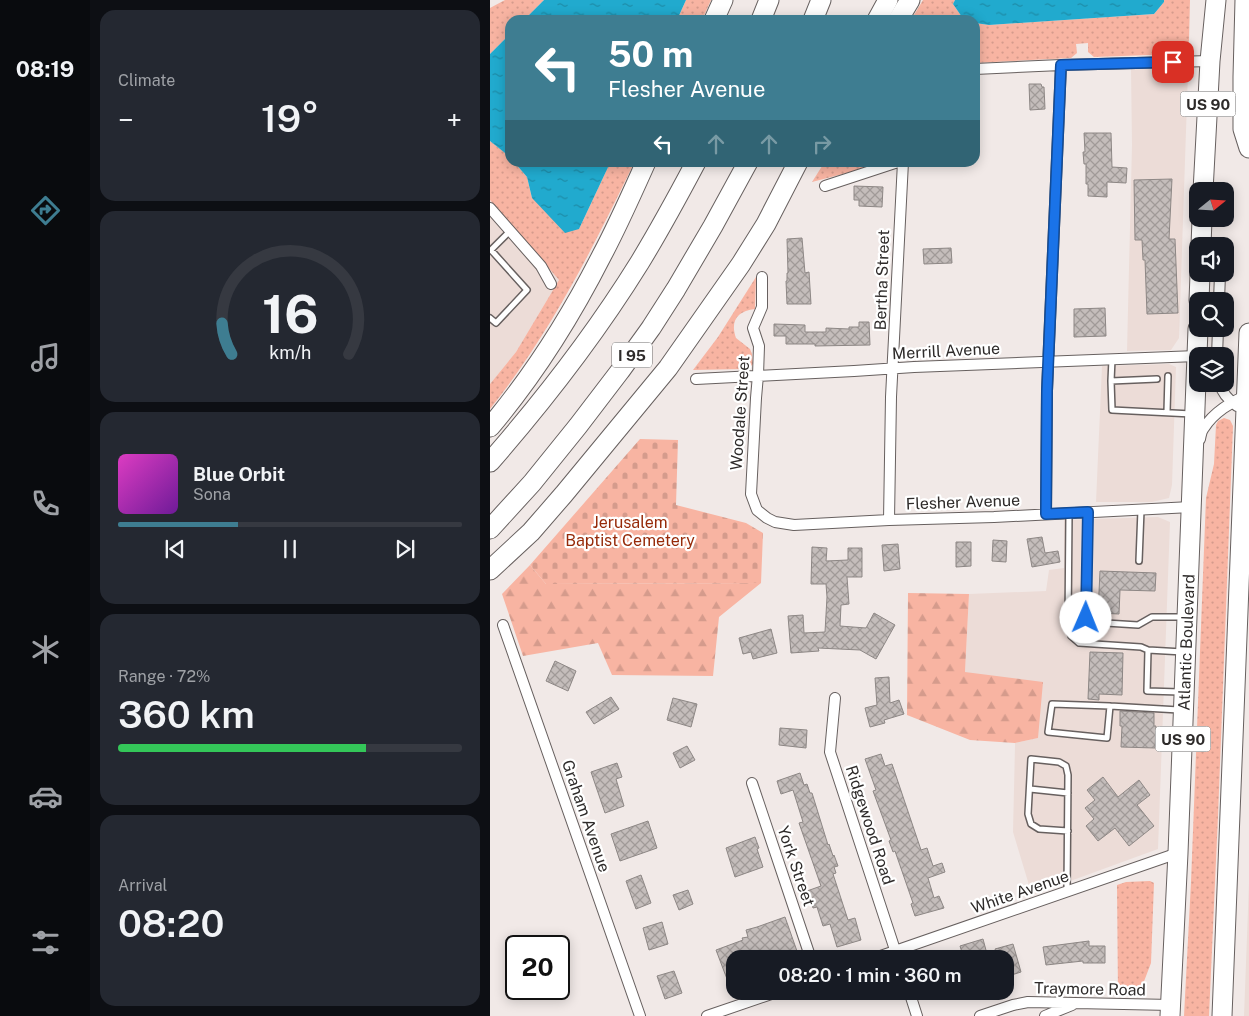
<!DOCTYPE html>
<html lang="en">
<head>
<meta charset="utf-8">
<style>
	:root { --surface:#171b24; --page:#242831; --text:#f1f3f6; --muted:#9ea1a6; --line:#363941; --accent:#3e7d91 }
	body { margin:0; font-family:"Public Sans",sans-serif; background:var(--page); color:var(--text); height:100vh; display:flex; flex-direction:column; font-size:19px; white-space:nowrap }
	* { box-sizing:border-box; margin:0 }
	p { font-size:16px; color:var(--muted) }
	.icon { flex:none; width:28px; height:28px; fill:none; stroke:currentColor; stroke-width:2; stroke-linecap:round; stroke-linejoin:round }
	.map { position:relative; flex:1; overflow:hidden }
	.drawer { display:flex; flex-direction:column; gap:10px; padding:10px; background:#0d0f14; width:400px }
	.drawer>* { flex:none }
	.guide { position:absolute; left:15px; top:15px; width:475px; height:152px; border-radius:15px; box-shadow:0 2px 12px #0003; background:#3e7d91; color:#fff; overflow:hidden }
	.needle { width:32px; rotate:72deg }
	.fabs { position:absolute; left:699px; top:182px; display:grid; gap:10px }
	.fabs a { display:grid; place-items:center; width:45px; height:45px; border-radius:10px; background:var(--surface); box-shadow:0 2px 12px #0003; font-size:25px }
	.speed { position:absolute; left:15px; top:935px; display:flex; gap:10px; font-size:25px; font-weight:700; text-align:center }
	.speed>* { display:grid; place-content:center; width:65px; height:65px; border-radius:50%; background:var(--surface); box-shadow:0 2px 12px #0003; line-height:1 }
	.speed .limit { border:2px solid #111; border-radius:8px; background:#fff; color:#111 }
	.pin { position:absolute; display:grid; place-items:center; width:42px; height:42px; color:#fff; margin:-21px; border-radius:10px; box-shadow:0 2px 8px #0006 }
	.me { position:absolute; width:55px; margin:-28px; rotate:1deg; stroke-linejoin:round; filter:drop-shadow(0 0 4px #0008) }
	.turn { display:flex; align-items:center; gap:18px; height:105px; padding:0 20px; font-size:22px }
	.turn .icon { width:65px; height:65px; stroke-width:2.5 }
	.turn b { display:block; font-size:35px; line-height:42px }
	.lanes { display:flex; align-items:center; height:48px; padding:0 20px; background:#0003; justify-content:center; gap:25px; direction:ltr }
	.lanes .off { opacity:.35 }
	.big { font-size:38px; font-weight:600; line-height:1.1 }
	.drawer .widget { flex:1; display:flex; flex-direction:column; justify-content:center; gap:8px; min-width:0; padding:0 18px; border-radius:15px; background:var(--page) }
	.drawer .dial { align-items:center; gap:0 }
	.dial svg { height:130px; overflow:visible; fill:none; stroke:var(--line); stroke-width:7; stroke-linecap:round; text-anchor:middle }
	.dial text { fill:var(--text); stroke:none }
	.song { display:flex; align-items:center; gap:15px }
	.cover { width:60px; height:60px; border-radius:8px; background:linear-gradient(135deg,hsl(310 70% 55%),hsl(280 70% 35%)) }
	.played { height:5px; border-radius:2px; background:linear-gradient(90deg,var(--accent) 35%,var(--line) 35%) }
	.keys { display:flex; justify-content:space-around; direction:ltr }
	.heat { display:flex; justify-content:space-between; align-items:center; font-size:28px; direction:ltr }
	.charge { height:8px; border-radius:4px; background:linear-gradient(90deg,#34c759 72%,var(--line) 0) }
	.trip { position:absolute; left:236px; top:950px; width:288px; height:50px; border-radius:15px; background:var(--surface); box-shadow:0 2px 12px #0003; font-weight:600; line-height:50px; text-align:center }
	main { display:flex; flex:1; min-height:0 }
	.dock { display:flex; flex-direction:column; width:90px; justify-content:space-around; align-items:center; background:#090b0e; color:var(--muted) }
	.dock .icon { width:35px; height:35px }
	.dock .on { color:var(--accent) }
	.dock b { font-size:22px; color:var(--text) }
	.map>svg:first-child { display:block }
</style>
</head>
<body>
<main>
<nav class="dock">
<b>08:19</b>
<svg class="icon on" aria-label="directions" viewBox="0 0 24 24"><path d="M12 3l9 9-9 9-9-9zM9 14v-3h6M13 9l2 2-2 2"/></svg>
<svg class="icon" aria-label="music" viewBox="0 0 24 24"><path d="M9 18V5l10-2v13"/><circle cx="6" cy="18" r="3"/><circle cx="16" cy="16" r="3"/></svg>
<svg class="icon" aria-label="phone" viewBox="0 0 24 24"><path d="M5 4h4l2 5-3 2q2 4 5 5l2-3 5 2v4C11 20 4 13 5 4z"/></svg>
<svg class="icon" aria-label="climate" viewBox="0 0 24 24"><path d="M12 3v18M4 7l16 10M4 17L20 7"/></svg>
<svg class="icon" aria-label="car" viewBox="0 0 24 24"><path d="M5 17H2v-5l4-1 3-4h7l3 4 3 1v5h-3M9 17h6M6 11h13"/><circle cx="7" cy="17" r="2"/><circle cx="17" cy="17" r="2"/></svg>
<svg class="icon" aria-label="filters" viewBox="0 0 24 24"><path d="M4 7h16M4 17h16"/><circle cx="9" cy="7" r="2"/><circle cx="15" cy="17" r="2"/></svg>
</nav>
<section class="drawer">
<div class="widget"><p>Climate</p>
<div class="heat"><a>−</a><b class="big">19°</b><a>+</a></div>
</div>
<div class="widget dial"><svg viewBox="0 0 100 80">
<path d="M14 69A42 42 0 1 1 86 69"/>
<path d="M14 69A42 42 0 0 1 8 50" stroke="#3e7d91"/>
<text x="50" y="56" font-size="32" font-weight="700">16</text>
<text x="50" y="72" font-size="11">km/h</text>
</svg></div>
<div class="widget">
<div class="song"><i class="cover"></i><div><b>Blue Orbit</b><p>Sona</p></div></div>
<div class="played"></div>
<div class="keys"><svg class="icon" aria-label="previous" viewBox="0 0 24 24"><path d="M18 5L8 12l10 7zM5 5v14"/></svg><svg class="icon" aria-label="pause" viewBox="0 0 24 24"><path d="M8 5v14M16 5v14"/></svg><svg class="icon" aria-label="next" viewBox="0 0 24 24"><path d="M6 5l10 7-10 7zM19 5v14"/></svg></div>
</div>
<div class="widget"><p>Range · 72%</p><b class="big">360 km</b><div class="charge"></div></div>
<div class="widget"><p>Arrival</p><b class="big">08:20</b></div>
</section>
<div class="map">
<svg width="759" height="1016" viewBox="0 0 759 1016">
	<defs>
		<pattern id="grass-dots" width="8" height="8" patternUnits="userSpaceOnUse" patternTransform="scale(1.25)"><rect width="8" height="8" fill="#f8b4a2"/><path d="M2 2h.1M6 6h.1" fill="none" stroke="#d59b8c" stroke-width="1.8" stroke-linecap="round"/></pattern>
		<pattern id="forest-firs" width="22" height="20" patternUnits="userSpaceOnUse" patternTransform="scale(1.25)"><rect width="22" height="20" fill="#f8b4a2"/><path d="M5 1l3.5 6h-7zM16 11l3.5 6h-7z" fill="#d59b8c"/></pattern>
		<pattern id="cemetery-stones" width="16" height="16" patternUnits="userSpaceOnUse" patternTransform="scale(1.25)"><rect width="16" height="16" fill="#f8b4a2"/><path d="M2 7V4a2 2 0 0 1 4 0v3zM10 15v-3a2 2 0 0 1 4 0v3z" fill="#d59b8c"/></pattern>
		<pattern id="water-ripples" width="26" height="14" patternUnits="userSpaceOnUse" patternTransform="scale(1.25)"><rect width="26" height="14" fill="#21aace"/><path d="M2 4q2-2 4 0t4 0M15 11q2-2 4 0t4 0" fill="none" stroke="#1d8ba7"/></pattern>
		<pattern id="building-cross-hatch" width="8" height="8" patternUnits="userSpaceOnUse" patternTransform="scale(1.25)"><rect width="8" height="8" fill="#c4bdbb"/><path d="M0 0l8 8M0 8l8-8" fill="none" stroke="#a09a98"/></pattern>
	</defs>
	<rect width="100%" height="100%" fill="#f1e9e7"/>
	<!-- built -->
	<path fill="#ecdcd7" d="M641,68L692,69L698,72L689,338L681,350L637,351L642,145Z
		M0,200L69,280L26,352L0,384Z
		M679,364L686,367L682,485L679,498L662,502H606L612,366Z
		M668,517L680,522L668,849L542,895L523,832L525,746V743L548,738L475,672L479,594L556,591L559,570L574,568V520Z
		M759,883V1016H754Z"/>
	<!-- grass -->
	<path fill="url(#grass-dots)" d="M15,0H54L34,20H20V34L0,54V8Z
		M196,0H221L212,20H187Z
		M433,0H465L463,4L474,20H421Z
		M674,0H700L699,41L697,46L687,54L604,57L598,52V43L586,44L587,53L581,58L485,63V23L499,25L664,14L674,2Z
		M0,141L19,156L20,157V162L25,163L37,177L42,198L89,229L120,163H144C103,248 60,334 0,409V384L26,352L69,280L0,200Z
		M334,163H395L322,182Z
		M266,277L265,309C247,311 240,321 246,338L260,349L262,354L263,364L260,367L255,369L203,370L228,337Z
		M734,418L740,420L743,426L728,816L719,1016H694L701,882L716,498L724,464L726,425L728,421Z
		M660,881L664,883L661,963L653,984L652,995H628L627,885L636,882Z"/>
	<!-- forest -->
	<path fill="url(#forest-firs)" d="M40,565L56,584L271,583L229,617L223,676L122,675L108,643L33,656L12,594Z
		M418,593L479,594L475,672L553,682L548,738L525,743L480,740L417,715Z"/>
	<!-- cemetery -->
	<path fill="url(#cemetery-stones)" d="M150,439L188,440L186,505L256,523L273,533L271,583L56,584L40,565Z"/>
	<!-- water -->
	<path fill="url(#water-ripples)" d="M54,0H196L187,20H34Z
		M465,0H674V2L664,14L499,25L485,23V20H474L463,4Z
		M20,34V157L0,141V54Z
		M25,163H120L89,229L75,233L42,198L37,177Z"/>
	<!-- building -->
	<path fill="url(#building-cross-hatch)" stroke="#8d8785" d="M539,84H551L552,87H554L555,109L540,110Z
		M594,133H621L622,167L637,168L636,183L617,182V197L598,196V184H596V164H594L593,152H595Z
		M682,179L679,239H685L688,313L657,314L655,260H653L652,240H645L644,180Z
		M364,186L393,187L392,207L369,206V200H364Z
		M312,238L315,273L319,272L321,304H297L296,281H297V273H298L297,239Z
		M461,248L462,263L434,264L433,249Z
		M615,308L616,336L584,337V309Z
		M369,322H379L380,345L325,346V344H296V336H284V324L315,325V332H336V328L359,329V327H369Z
		M552,537L555,553L568,551L570,562L542,567L537,539Z
		M503,540L517,541L516,562L502,561Z
		M466,542H481V566L466,567Z
		M408,544L410,569L394,571L392,545Z
		M322,547L337,548L336,561L358,560V548H372V577H357L359,604L351,605L350,626L376,628L384,613L405,625L386,659L370,650L328,648L329,651L301,653L298,616L313,615L314,633L335,632L337,597L336,584H321Z
		M610,571L666,573L665,591L630,590L629,614L608,613Z
		M281,629L287,653L263,659L261,652L253,654L249,638Z
		M600,652L633,653L632,695L609,694V700L598,699Z
		M65,661L86,671L78,691L56,681Z
		M399,677L400,703L409,700L414,714L394,720L395,723L380,727L375,708L387,705L385,678Z
		M121,697L129,709L104,724L96,712Z
		M183,698L207,704L201,727L177,720Z
		M630,711L664,713V726H666L665,748L631,747L632,726H630Z
		M290,728L317,730L316,748L289,745Z
		M197,746L205,760L190,768L183,753Z
		M391,754L395,766L402,764L431,850L437,848L443,866L452,863L455,872L438,878L444,898L449,896L454,908L425,916L421,904L423,903L405,851L403,852L399,841L401,840L383,791L386,790L375,759Z
		M127,763L132,777L126,779L134,806L115,813L101,772Z
		M310,773L314,785L317,784L320,793H322L338,845L339,844L343,856L344,855L348,866L344,867L346,873L343,874L358,920L365,918L371,940L347,947L340,924L333,926L327,907L323,908L317,891L331,886L309,823L313,822L303,790L291,794L287,781Z
		M613,777L628,797L649,780L660,795L647,805L664,826L639,846L625,828L608,841L596,826L604,819L595,808L605,800L597,790Z
		M158,821L167,848L130,861L121,834Z
		M265,837L269,848L267,849L273,867L245,877L236,848Z
		M151,875L161,903L146,909L136,881Z
		M198,890L203,904L189,910L183,895Z
		M295,917L308,954L296,959H245V977L237,979L226,950L253,940L252,938L258,937L256,930L267,927Z
		M172,922L178,944L159,950L153,928Z
		M493,939L497,954L486,957L487,959H474L470,946Z
		M599,941V946H615V963H593V961L556,965L553,947Z
		M523,944L531,972L515,977V959H508L505,949Z
		M184,971L192,993L175,999L167,976Z"/>
	<g fill="none" stroke-linecap="round" stroke-linejoin="round">
		<defs>
			<path id="lane" d="M0,318L6,323L37,290L1,250L20,231
				M667,379L621,381L622,410L702,414
				M621,381L622,359
				M677,412L678,376
				M598,512L596,618L600,622L648,625L662,617H692
				M579,513L578,626L581,636L589,643L651,647L658,650
				M649,561L651,510
				M690,692L657,691L658,650L693,652
				M620,706L617,738L558,732L562,704L620,706L689,710
				M540,789L578,793
				M577,891L578,775L576,766L569,762L541,759L538,814L541,824L549,829L578,831"/>
			<path id="street" d="M485,69L571,65L720,61
				M335,186L408,162
				M0,208L51,266L61,284
				M272,277V307L263,328L269,346L268,375L266,398L261,494L267,510L277,518L285,522L304,525L399,520L504,517L701,507
				M729,301L730,274
				M727,356L728,329
				M206,379L364,371L424,367L707,356
				M730,384C732,393 740,401 747,406
				M710,439C711,435 711,431 714,428C723,413 742,401 758,395
				M556,514L557,391L571,65
				M399,520L401,397L413,162
				M13,625L150,1016
				M345,698L340,752L408,959
				M262,783L321,959
				M382,959L688,853
				M419,991L427,1016
				M217,1016L290,991
				M490,1016L523,1005L538,1002L681,1005
				M555,1016L582,1005"/>
			<g id="highway">
				<path d="M755,0L753,77V129L759,148"/>
				<path d="M224,20L233,0"/>
				<path d="M271,20L279,0"/>
				<path d="M323,20L331,0"/>
				<path d="M387,20L398,0"/>
				<path d="M408,20L420,0"/>
				<path d="M713,191L720,61L726,0"/>
				<path d="M711,246L712,219"/>
				<path d="M709,301L710,274"/>
				<path d="M0,427C44,375 81,316 112,255C128,225 142,193 156,162"/>
				<path d="M0,462C55,399 106,333 150,262C170,229 188,196 206,162"/>
				<path d="M0,529L42,483L88,426L130,371L161,328L186,289L223,226L258,162"/>
				<path d="M0,570L41,532L74,494L178,368L251,264L276,224L308,162"/>
				<path id="s1" d="M680,1016L688,853L708,329"/>
				<path d="M732,1016L759,333"/>
			</g>
		</defs>
		<!-- lane casing -->
		<use href="#lane" stroke="#67605f" stroke-width="8"/>
		<!-- street casing -->
		<use href="#street" stroke="#67605f" stroke-width="12"/>
		<!-- highway casing -->
		<use href="#highway" stroke="#67605f" stroke-width="21"/>
		<!-- lane -->
		<use href="#lane" stroke="#fff" stroke-width="5"/>
		<!-- street -->
		<use href="#street" stroke="#fff" stroke-width="10"/>
		<!-- highway -->
		<use href="#highway" stroke="#fff" stroke-width="19"/>
	</g>
	<g fill="none" stroke-linecap="round" stroke-linejoin="round">
		<defs>
			<path id="route" d="M596,618L598,512L556,514L557,391L571,65L683,62"/>
		</defs>
		<!-- route casing -->
		<use href="#route" stroke="#114b97" stroke-width="12"/>
		<!-- route -->
		<use href="#route" stroke="#1a73e8" stroke-width="9"/>
	</g>
	<g text-anchor="middle" dominant-baseline="central" stroke-width="4.5" stroke-linejoin="round" paint-order="stroke">
		<!-- shield labels -->
		<g fill="#fff" stroke="#6d6b6a" stroke-width="1">
			<rect x="690.5" y="91.5" width="55" height="25" rx="4"/>
			<rect x="122" y="342.5" width="40" height="25" rx="4"/>
			<rect x="665.5" y="726.5" width="55" height="25" rx="4"/>
		</g>
		<g font-size="15" font-weight="bold" fill="#2e2b2a">
			<text x="718" y="104">US 90</text>
			<text x="142" y="355">I 95</text>
			<text x="693" y="739">US 90</text>
		</g>
		<!-- street labels -->
		<g font-size="16" fill="#2e2b2a" stroke="#fff">
			<text transform="translate(392 280) rotate(-88)">Bertha Street</text>
			<text transform="translate(456 351) rotate(-3)">Merrill Avenue</text>
			<text transform="translate(250 413) rotate(-86)">Woodale Street</text>
			<text transform="translate(473 502) rotate(-2)">Flesher Avenue</text>
			<text stroke="none"><textPath href="#s1" startOffset="374">Atlantic Boulevard</textPath></text>
			<text transform="translate(96 816) rotate(71)">Graham Avenue</text>
			<text transform="translate(380 825) rotate(72)">Ridgewood Road</text>
			<text transform="translate(306 866) rotate(71)">York Street</text>
			<text transform="translate(530 892) rotate(-19)">White Avenue</text>
			<text transform="translate(600 989) rotate(1)">Traymore Road</text>
		</g>
		<!-- park labels -->
		<g font-size="16" fill="#962a09" stroke="#fff">
			<text x="140" y="522">Jerusalem<tspan x="140" dy="18">Baptist Cemetery</tspan></text>
		</g>
	</g>
</svg>
<div class="fabs">
<a><svg class="needle" viewBox="-14 -14 28 28"><path d="M0-13l5 13h-10z" fill="#e53935"/><path d="M0 13l5-13h-10z" fill="#9ea1a6"/></svg></a>
<a><svg class="icon" aria-label="sound" viewBox="0 0 24 24"><path d="M4 9h4l5-4v14l-5-4H4zM17 9q2 3 0 6"/></svg></a>
<a><svg class="icon" aria-label="search" viewBox="0 0 24 24"><circle cx="10" cy="10" r="6"/><path d="M15 15l6 6"/></svg></a>
<a><svg class="icon" aria-label="layers" viewBox="0 0 24 24"><path d="M12 4l9 5-9 5-9-5zM3 14l9 5 9-5"/></svg></a>
</div>
<div class="speed"><div class="limit">20</div></div>
<div class="pin" style="left:683px;top:62px;background:#d93025"><svg class="icon" aria-label="arrive" viewBox="0 0 24 24"><path d="M6 21V4h12l-3 4 3 4H6"/></svg></div>
<svg class="me" style="left:596px;top:618px" viewBox="-20 -20 40 40"><circle r="19" fill="#fff"/><path d="M0-13L10 11 0 6-10 11z" fill="#1a73e8"/></svg>
<div class="trip">08:20 · 1 min · 360 m</div>
<div class="guide">
<div class="turn"><svg class="icon" aria-label="left" viewBox="0 0 24 24"><path d="M17 20v-9H6M10 6l-5 5 5 5"/></svg><div><b>50 m</b>Flesher Avenue</div></div>
<div class="lanes"><svg class="icon" aria-label="left" viewBox="0 0 24 24"><path d="M17 20v-9H6M10 6l-5 5 5 5"/></svg><svg class="icon off" aria-label="ahead" viewBox="0 0 24 24"><path d="M12 20V5M6 11l6-6 6 6"/></svg><svg class="icon off" aria-label="ahead" viewBox="0 0 24 24"><path d="M12 20V5M6 11l6-6 6 6"/></svg><svg class="icon off" aria-label="right" viewBox="0 0 24 24"><path d="M7 20v-9h11M14 6l5 5-5 5"/></svg></div>
</div>
</div>
</main>
</body>
</html>
